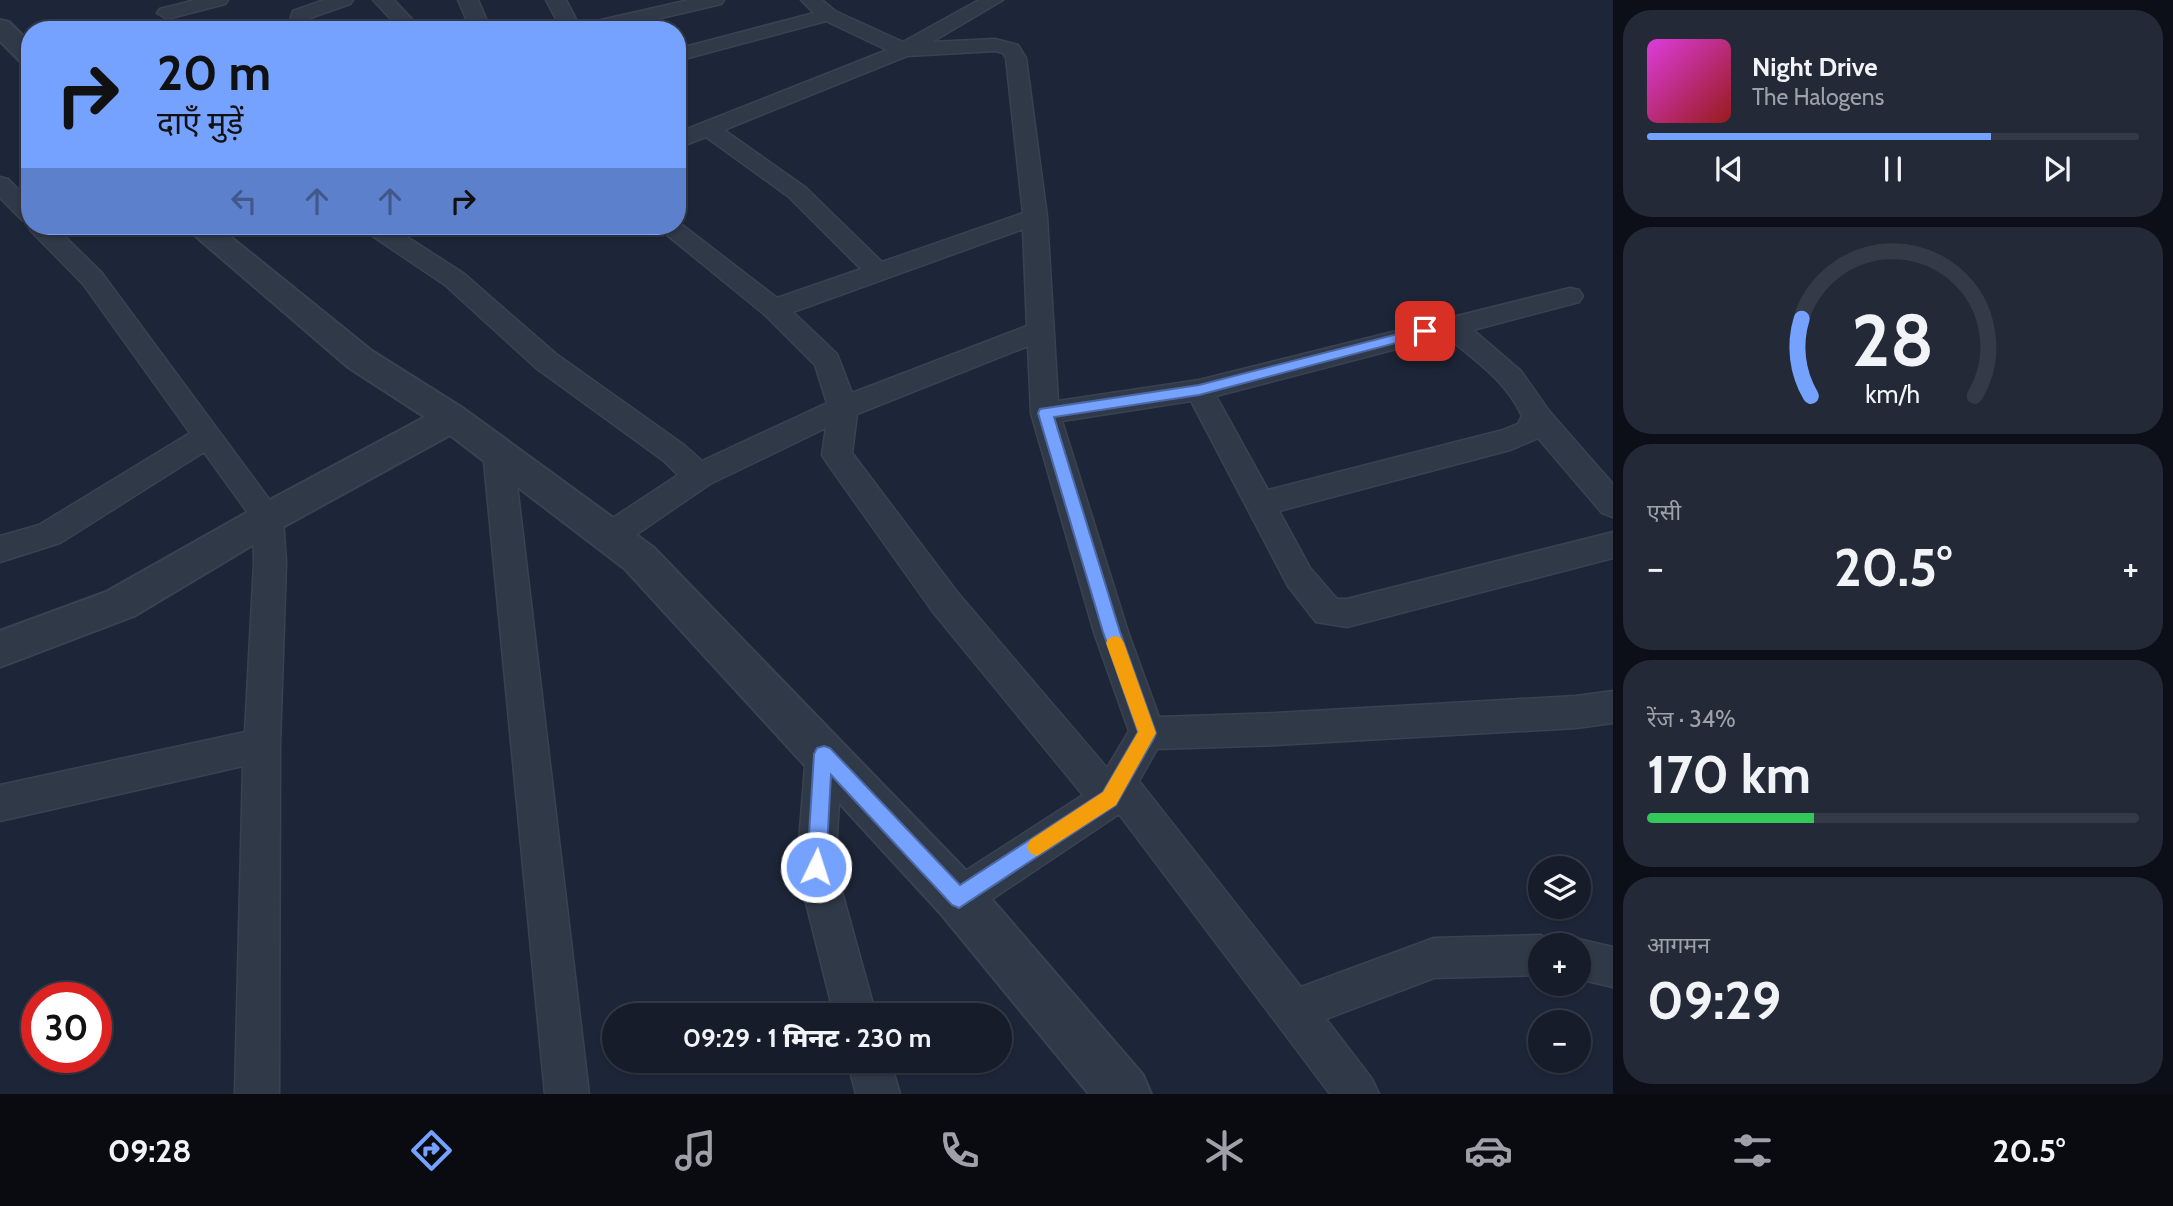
<!DOCTYPE html>
<html lang="hi">
<head>
<meta charset="utf-8">
<style>
	:root { --surface:#161c2a; --page:#232936; --text:#f1f3f6; --muted:#9ea1a8; --line:#353a47; --accent:#75a1ff }
	body { margin:0; font-family:Cabin,"Noto Sans Devanagari",sans-serif; background:var(--page); color:var(--text); height:100vh; display:flex; flex-direction:column; font-size:26px; white-space:nowrap }
	* { box-sizing:border-box; margin:0 }
	p { font-size:23px; color:var(--muted) }
	.icon { flex:none; width:38px; height:38px; fill:none; stroke:currentColor; stroke-width:2; stroke-linecap:round; stroke-linejoin:round }
	.map { position:relative; flex:1; overflow:hidden }
	.sheet { display:flex; flex-direction:column; gap:10px; padding:10px; background:#0c0f17; width:560px }
	.sheet>* { flex:none }
	.hud { position:absolute; left:21px; top:21px; width:665px; height:214px; border-radius:28px; box-shadow:0 2px 5px #0004,0 0 0 2px var(--line); background:#75a1ff; color:#111; overflow:hidden }
	.fabs { position:absolute; left:1528px; top:856px; display:grid; gap:14px }
	.fabs a { display:grid; place-items:center; width:63px; height:63px; border-radius:50%; background:var(--surface); box-shadow:0 2px 5px #0004,0 0 0 2px var(--line); font-size:35px }
	.speed { position:absolute; left:21px; top:982px; display:flex; gap:14px; font-size:35px; font-weight:700; text-align:center }
	.speed>* { display:grid; place-content:center; width:91px; height:91px; border-radius:50%; background:var(--surface); box-shadow:0 2px 5px #0004,0 0 0 2px var(--line); line-height:1 }
	.speed .limit { border:10px solid #d22; background:#fff; color:#111 }
	.pin { position:absolute; display:grid; place-items:center; width:60px; height:60px; color:#fff; margin:-30px; border-radius:14px; box-shadow:0 4px 10px #0006 }
	.me { position:absolute; width:77px; margin:-38px; rotate:4deg; stroke-linejoin:round; filter:drop-shadow(0 0 5px #0008) }
	.turn { display:flex; align-items:center; gap:24px; height:147px; padding:0 21px; font-size:32px }
	.turn .icon { width:91px; height:91px; stroke-width:2.5 }
	.turn b { display:block; font-size:49px; line-height:60px }
	.lanes { display:flex; align-items:center; height:66px; padding:0 21px; background:#0003; justify-content:center; gap:35px; direction:ltr }
	.lanes .off { opacity:.35 }
	.big { font-size:52px; font-weight:800; line-height:1.1 }
	.sheet .card { flex:1; display:flex; flex-direction:column; justify-content:center; gap:10px; min-width:0; padding:0 24px; border-radius:28px; background:var(--page) }
	.sheet .dial { align-items:center; gap:0 }
	.dial svg { height:182px; overflow:visible; fill:none; stroke:var(--line); stroke-width:7; stroke-linecap:round; text-anchor:middle }
	.dial text { fill:var(--text); stroke:none }
	.song { display:flex; align-items:center; gap:21px }
	.cover { width:84px; height:84px; border-radius:10px; background:linear-gradient(135deg,hsl(300 70% 55%),hsl(0 70% 35%)) }
	.played { height:7px; border-radius:4px; background:linear-gradient(90deg,var(--accent) 70%,var(--line) 70%) }
	.keys { display:flex; justify-content:space-around; direction:ltr }
	.heat { display:flex; justify-content:space-between; align-items:center; font-size:38px; direction:ltr }
	.charge { height:10px; border-radius:5px; background:linear-gradient(90deg,#34c759 34%,var(--line) 0) }
	.trip { position:absolute; left:602px; top:1003px; width:410px; height:70px; border-radius:35px; background:var(--surface); box-shadow:0 2px 5px #0004,0 0 0 2px var(--line); font-weight:800; line-height:70px; text-align:center }
	.menu { display:flex; height:112px; justify-content:space-around; align-items:center; background:#090b11; color:var(--muted) }
	.menu .icon { width:49px; height:49px }
	.menu .current { color:var(--accent) }
	.menu b { font-size:32px; color:var(--text) }
	main { display:flex; flex:1; min-height:0 }
	.map>svg:first-child { display:block }
</style>
</head>
<body>
<main>
<div class="map">
<svg width="1613" height="1094" viewBox="0 0 1613 1094">
	<rect width="100%" height="100%" fill="#1d2638"/>
	<g fill="none" stroke-linecap="round" stroke-linejoin="round">
		<defs>
			<path id="minor" d="M195,0H228L225,4L167,19L157,13L160,9Z
				M324,0H353L350,4L310,18L319,30H298L290,20L293,11Z
				M373,0H394L422,30H401Z
				M458,0H478L491,30H471Z
				M546,0H566L579,25L689,0H724L721,4L610,30H562Z
				M801,0H822L835,11L903,42L979,0H1003L932,42L995,39L1018,45L1026,58L1047,217L1058,401L1199,380L1570,288L1579,290L1583,296L1579,302L1473,330L1521,371L1549,411L1613,484V517L1602,513L1538,438L1510,450L1279,511L1310,568L1337,599H1347L1613,532V558L1347,627L1316,622L1288,586L1191,401L1062,421L1128,632L1159,717L1276,713L1576,696L1613,691V723L1576,728L1276,745L1157,749L1139,781L1301,987L1434,938L1540,935L1554,941L1556,945H1540V975L1434,978L1326,1019L1372,1079L1379,1094H1330L1119,814L973,912L959,918L945,912L939,898L945,884L1083,795L933,612L827,463L822,455L826,428L710,484L621,545L610,548L599,545L594,536L599,527L678,475L664,461L536,368L445,285L365,231L362,226H390L463,273L556,354L684,445L702,461L827,403L815,365L765,315L656,226H677V221L777,298L861,269L789,197L706,137L677,148V133L887,50L826,21L677,61V49L814,13ZM995,51L1003,53L1006,58L1023,213L882,262L805,187L724,130L907,56ZM1023,229L1027,326L852,393L837,354L793,312ZM1446,336C1475,360 1507,382 1522,416L1518,424L1503,430L1268,490L1216,396ZM1028,346L1031,413L1094,632L1129,731L1107,768L957,592L852,453L857,414Z
				M0,177L8,179L30,201V222L22,220L0,198Z
				M30,223V226H54L101,272L283,518L286,563L280,745L279,1094H235L243,766L0,821V785L245,732L254,563L253,520L204,452L60,543L0,562V536L39,525L190,433L83,284L31,231L28,226Z
				M498,440L508,443L513,451L589,1094H545L483,451L488,443Z
				M824,737L837,742L842,754L835,867L876,1015H834L797,867L806,754L811,742Z
				M1578,939L1613,947V987L1578,979V945H1563Z
				M847,1060H890L900,1094H856Z"/>
			<path id="tertiary" d="M0,20L9,22L30,43V64L21,62L0,41Z
				M184,226H217L372,351L464,409L653,547L976,881L1143,1075L1151,1094H1089L942,915L625,569L450,435L281,528L134,616L0,667V631L106,592L255,508L425,417L348,367Z"/>
		</defs>
		<!-- minor casing -->
		<use href="#minor" stroke="#3a4251" stroke-width="3"/>
		<!-- tertiary casing -->
		<use href="#tertiary" stroke="#3a4251" stroke-width="4"/>
		<!-- minor -->
		<use href="#minor" fill="#303948" fill-rule="evenodd"/>
		<!-- tertiary -->
		<use href="#tertiary" fill="#303948" fill-rule="evenodd"/>
	</g>
	<!-- route -->
	<path fill="#75a1ff" stroke="#4c69a6" stroke-width="2" d="M1425,327L1432,331L1430,334L1199,395L1054,417L1120,632L1156,733L1154,738L1116,805L959,908L952,905L831,775L826,867L823,874L816,877L809,874L807,867L814,754L817,748L824,746L830,748L960,885L1103,792L1138,732L1103,632L1038,413L1040,409L1199,385Z"/>
	<!-- slow -->
	<path fill="#f59e0b" d="M1115,636L1121,638L1124,643L1156,733L1116,805L1037,856L1030,853L1027,847L1030,840L1103,792L1138,732L1106,643L1109,638Z"/>
</svg>
<div class="fabs">
<a><svg class="icon" aria-label="layers" viewBox="0 0 24 24"><path d="M12 4l9 5-9 5-9-5zM3 14l9 5 9-5"/></svg></a>
<a>+</a>
<a>−</a>
</div>
<div class="speed"><div class="limit">30</div></div>
<div class="pin" style="left:1425px;top:331px;background:#d93025"><svg class="icon" aria-label="arrive" viewBox="0 0 24 24"><path d="M6 21V4h12l-3 4 3 4H6"/></svg></div>
<svg class="me" style="left:816px;top:867px" viewBox="-20 -20 40 40"><circle r="17" fill="#75a1ff" stroke="#fff" stroke-width="3"/><path d="M0-11L8 9 0 5-8 9z" fill="#fff"/></svg>
<div class="trip">09:29 · 1 मिनट · 230 m</div>
<div class="hud">
<div class="turn"><svg class="icon" aria-label="right" viewBox="0 0 24 24"><path d="M7 20v-9h11M14 6l5 5-5 5"/></svg><div><b>20 m</b>दाएँ मुड़ें</div></div>
<div class="lanes"><svg class="icon off" aria-label="left" viewBox="0 0 24 24"><path d="M17 20v-9H6M10 6l-5 5 5 5"/></svg><svg class="icon off" aria-label="ahead" viewBox="0 0 24 24"><path d="M12 20V5M6 11l6-6 6 6"/></svg><svg class="icon off" aria-label="ahead" viewBox="0 0 24 24"><path d="M12 20V5M6 11l6-6 6 6"/></svg><svg class="icon" aria-label="right" viewBox="0 0 24 24"><path d="M7 20v-9h11M14 6l5 5-5 5"/></svg></div>
</div>
</div>
<section class="sheet">
<div class="card">
<div class="song"><i class="cover"></i><div><b>Night Drive</b><p>The Halogens</p></div></div>
<div class="played"></div>
<div class="keys"><svg class="icon" aria-label="previous" viewBox="0 0 24 24"><path d="M18 5L8 12l10 7zM5 5v14"/></svg><svg class="icon" aria-label="pause" viewBox="0 0 24 24"><path d="M8 5v14M16 5v14"/></svg><svg class="icon" aria-label="next" viewBox="0 0 24 24"><path d="M6 5l10 7-10 7zM19 5v14"/></svg></div>
</div>
<div class="card dial"><svg viewBox="0 0 100 80">
<path d="M14 69A42 42 0 1 1 86 69"/>
<path d="M14 69A42 42 0 0 1 10 35" stroke="#75a1ff"/>
<text x="50" y="56" font-size="32" font-weight="700">28</text>
<text x="50" y="72" font-size="11">km/h</text>
</svg></div>
<div class="card"><p>एसी</p>
<div class="heat"><a>−</a><b class="big">20.5°</b><a>+</a></div>
</div>
<div class="card"><p>रेंज · 34%</p><b class="big">170 km</b><div class="charge"></div></div>
<div class="card"><p>आगमन</p><b class="big">09:29</b></div>
</section>
</main>
<nav class="menu">
<b>09:28</b>
<svg class="icon current" aria-label="directions" viewBox="0 0 24 24"><path d="M12 3l9 9-9 9-9-9zM9 14v-3h6M13 9l2 2-2 2"/></svg>
<svg class="icon" aria-label="music" viewBox="0 0 24 24"><path d="M9 18V5l10-2v13"/><circle cx="6" cy="18" r="3"/><circle cx="16" cy="16" r="3"/></svg>
<svg class="icon" aria-label="phone" viewBox="0 0 24 24"><path d="M5 4h4l2 5-3 2q2 4 5 5l2-3 5 2v4C11 20 4 13 5 4z"/></svg>
<svg class="icon" aria-label="climate" viewBox="0 0 24 24"><path d="M12 3v18M4 7l16 10M4 17L20 7"/></svg>
<svg class="icon" aria-label="car" viewBox="0 0 24 24"><path d="M5 17H2v-5l4-1 3-4h7l3 4 3 1v5h-3M9 17h6M6 11h13"/><circle cx="7" cy="17" r="2"/><circle cx="17" cy="17" r="2"/></svg>
<svg class="icon" aria-label="filters" viewBox="0 0 24 24"><path d="M4 7h16M4 17h16"/><circle cx="9" cy="7" r="2"/><circle cx="15" cy="17" r="2"/></svg>
<b>20.5°</b>
</nav>
</body>
</html>
